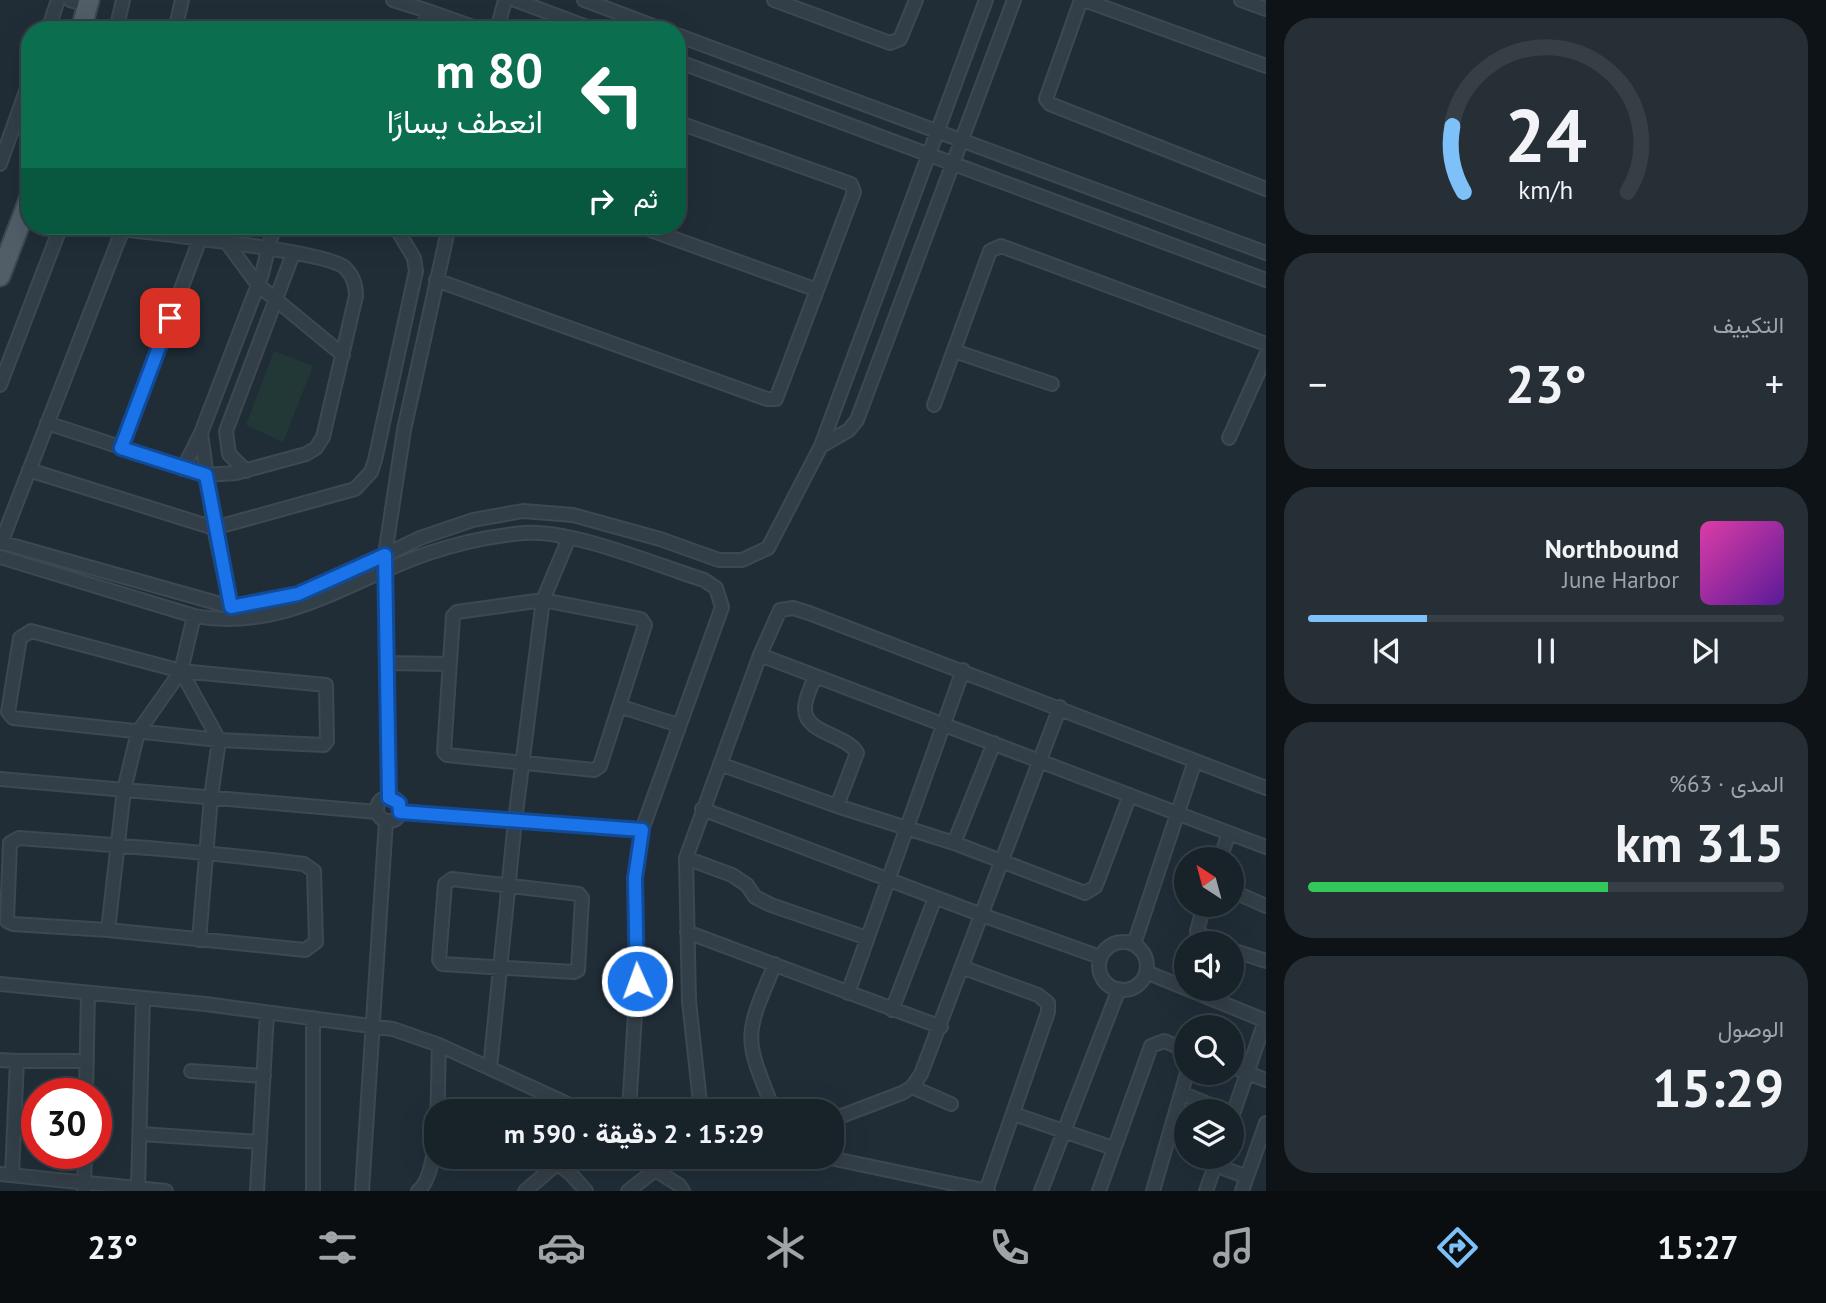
<!DOCTYPE html>
<html lang="ar">
<head>
<meta charset="utf-8">
<style>
	:root { --surface:#182229; --page:#252f35; --text:#f1f3f6; --muted:#9fa4a8; --line:#363f46; --accent:#7ec0f8 }
	body { margin:0; font-family:"PT Sans",Vazirmatn,sans-serif; background:var(--page); color:var(--text); direction:rtl; height:100vh; display:flex; flex-direction:column; font-size:26px; white-space:nowrap }
	* { box-sizing:border-box; margin:0 }
	p { font-size:23px; color:var(--muted) }
	.icon { flex:none; width:38px; height:38px; fill:none; stroke:currentColor; stroke-width:2; stroke-linecap:round; stroke-linejoin:round }
	.map { position:relative; flex:1; overflow:hidden; direction:ltr }
	.panel { display:flex; flex-direction:column; gap:18px; padding:18px; background:#0d1317; width:560px }
	.panel>* { flex:none }
	.hud { position:absolute; left:21px; top:21px; width:665px; height:214px; border-radius:28px; box-shadow:0 7px 28px #0002,0 0 0 2px var(--line); direction:rtl; background:#0b6e4f; color:#fff; overflow:hidden }
	.needle { width:46px; rotate:324deg }
	.controls { position:absolute; left:1174px; top:847px; display:grid; gap:14px }
	.controls a { display:grid; place-items:center; width:70px; height:70px; border-radius:50%; background:var(--surface); box-shadow:0 7px 28px #0002,0 0 0 2px var(--line); font-size:35px }
	.speed { position:absolute; left:21px; top:1078px; display:flex; gap:14px; font-size:35px; font-weight:700; text-align:center }
	.speed>* { display:grid; place-content:center; width:91px; height:91px; border-radius:50%; background:var(--surface); box-shadow:0 7px 28px #0002,0 0 0 2px var(--line); line-height:1 }
	.speed .limit { border:10px solid #d22; background:#fff; color:#111 }
	.pin { position:absolute; display:grid; place-items:center; width:60px; height:60px; color:#fff; margin:-30px; border-radius:14px; box-shadow:0 4px 10px #0006 }
	.me { position:absolute; width:77px; margin:-38px; rotate:358deg; stroke-linejoin:round; filter:drop-shadow(0 0 5px #0008) }
	.turn { display:flex; align-items:center; gap:24px; height:147px; padding:0 28px; font-size:32px }
	.turn .icon { width:91px; height:91px; stroke-width:2.5 }
	.turn b { display:block; font-size:49px; line-height:60px }
	.then { display:flex; align-items:center; height:66px; padding:0 28px; background:#0003; gap:14px; font-size:26px }
	.big { font-size:52px; font-weight:800; line-height:1.1 }
	.panel .widget { flex:1; display:flex; flex-direction:column; justify-content:center; gap:10px; min-width:0; padding:0 24px; border-radius:28px; background:var(--page) }
	.panel .dial { align-items:center; gap:0 }
	.dial svg { height:182px; overflow:visible; fill:none; stroke:var(--line); stroke-width:7; stroke-linecap:round; text-anchor:middle }
	.dial text { fill:var(--text); stroke:none }
	.song { display:flex; align-items:center; gap:21px }
	.cover { width:84px; height:84px; border-radius:10px; background:linear-gradient(135deg,hsl(320 70% 55%),hsl(270 70% 35%)) }
	.played { height:7px; border-radius:4px; background:linear-gradient(90deg,var(--accent) 25%,var(--line) 25%) }
	.keys { display:flex; justify-content:space-around; direction:ltr }
	.heat { display:flex; justify-content:space-between; align-items:center; font-size:38px; direction:ltr }
	.charge { height:10px; border-radius:5px; background:linear-gradient(90deg,#34c759 63%,var(--line) 0) }
	.trip { position:absolute; left:424px; top:1099px; width:420px; height:70px; border-radius:28px; background:var(--surface); box-shadow:0 7px 28px #0002,0 0 0 2px var(--line); font-weight:800; line-height:70px; text-align:center; direction:rtl }
	.menu { display:flex; height:112px; justify-content:space-around; align-items:center; background:#0a0e10; color:var(--muted) }
	.menu .icon { width:49px; height:49px }
	.menu .on { color:var(--accent) }
	.menu b { font-size:32px; color:var(--text) }
	main { display:flex; flex:1; min-height:0 }
	.map>svg:first-child { display:block }
</style>
</head>
<body>
<main>
<section class="panel">
<div class="widget dial"><svg viewBox="0 0 100 80">
<path d="M14 69A42 42 0 1 1 86 69"/>
<path d="M14 69A42 42 0 0 1 9 40" stroke="#7ec0f8"/>
<text x="50" y="56" font-size="32" font-weight="700">24</text>
<text x="50" y="72" font-size="11">km/h</text>
</svg></div>
<div class="widget"><p>التكييف</p>
<div class="heat"><a>−</a><b class="big">23°</b><a>+</a></div>
</div>
<div class="widget">
<div class="song"><i class="cover"></i><div><b>Northbound</b><p>June Harbor</p></div></div>
<div class="played"></div>
<div class="keys"><svg class="icon" aria-label="previous" viewBox="0 0 24 24"><path d="M18 5L8 12l10 7zM5 5v14"/></svg><svg class="icon" aria-label="pause" viewBox="0 0 24 24"><path d="M8 5v14M16 5v14"/></svg><svg class="icon" aria-label="next" viewBox="0 0 24 24"><path d="M6 5l10 7-10 7zM19 5v14"/></svg></div>
</div>
<div class="widget"><p>المدى · 63%</p><b class="big">315 km</b><div class="charge"></div></div>
<div class="widget"><p>الوصول</p><b class="big">15:29</b></div>
</section>
<div class="map">
<svg width="1266" height="1191" viewBox="0 0 1266 1191">
	<rect width="100%" height="100%" fill="#202d37"/>
	<!-- green -->
	<path fill="#223837" d="M274,351L313,366L283,442L246,425Z"/>
	<g fill="none" stroke-linecap="round" stroke-linejoin="round">
		<defs>
			<path id="street" d="M70,0L87,5
				M393,0L428,11
				M515,0L595,30
				M584,0L664,30
				M774,0L890,43L900,39L916,0
				M1081,0L1046,99L1050,104L1266,189
				M1084,0L1266,66
				M1241,0L1266,9
				M48,30L58,0
				M116,30L123,0
				M175,30L182,0
				M422,30L428,11L482,30
				M497,30L505,0
				M677,35L1266,253
				M677,61L1266,280
				M0,164L30,80
				M639,226L817,290
				M227,243L258,285L343,355
				M436,280L767,399H776L854,192L851,184L677,122
				M954,351L1052,384
				M0,385L61,226
				M934,405L990,251L1001,246L1266,344
				M47,423L206,475L236,473L306,454L316,448L323,437L356,296C356,285 353,275 344,267C325,251 159,234 123,229
				M1229,438L1266,355
				M821,446L849,430L857,420L1014,0
				M121,448L200,239
				M183,469L201,433
				M29,470L214,528L355,489L371,472L375,460L416,271L414,258L395,226
				M246,471L229,454L226,431L293,254
				M0,542L231,607L298,594L330,582L420,538L473,520L523,511L573,515L660,539L719,560H742L768,548L821,446L986,0
				M1,543L124,226
				M0,557L194,616C283,632 346,582 426,554C458,543 491,536 524,533C572,529 656,565 704,580L716,588L722,607L642,830L635,878L637,981L629,1111
				M543,600L641,619L645,625L600,766L594,770L447,755L444,752L453,616L457,612Z
				M231,607L214,528L201,433L262,274L274,226
				M31,631L181,671L326,685L327,741L324,745L219,740L13,718L8,712L20,638Z
				M760,655L1266,847
				M387,663L448,664
				M181,671L219,740L211,797L199,940
				M815,676C812,685 805,698 805,708C804,734 847,734 857,753L837,806
				M619,706L678,725
				M720,764L837,806L954,843L1085,893L1095,887L1098,880L1130,795
				M0,779L377,812
				M377 809a12 12 0 1 1 24 0a12 12 0 1 1-24 0Z
				M389,798L385,555L404,430L449,226
				M702,809L982,915L1100,957
				M400,812L642,830
				M954,843L994,743
				M686,858L732,875L747,885L755,897L771,905L867,938
				M1220,859L1229,833
				M452,879L579,894L582,898L578,970L574,972L442,964L439,960L445,884Z
				M1232,891L1266,906
				M1204,905L1197,931L1213,943
				M108,930L305,950L316,942L314,871L304,864C209,852 114,845 19,838L10,843L7,921L13,924L108,930L124,790L138,732L181,671L194,616
				M687,932L941,1027
				M1099 966a24 24 0 1 1 48 0a24 24 0 1 1-48 0Z
				M1134,944L1195,761
				M1232,950L1266,961
				M964,968L1038,995L1048,1003V1012L986,1191
				M1146,972L1266,1021
				M0,984L205,1004L393,1029L439,1045L583,1111
				M848,993L963,670
				M892,1010L935,898
				M313,1018V1191
				M0,1060L17,1061
				M1232,1067L1266,1080
				M490,1068L515,821L543,600L569,538
				M191,1071L264,1076
				M912,1087L951,1104
				M1181,1093L1225,1111
				M86,1094L88,994
				M701,1111L689,1001L686,858L760,655L780,610L793,608L809,613L1266,788
				M774,1111C744,1036 743,1039 775,964
				M1014,1114L1113,1148
				M1232,1117L1265,1021
				M831,1120L902,1093L912,1087L921,1074L1060,707
				M141,1134L260,1142
				M548,1157L570,1173L586,1191
				M825,1157L988,1191
				M1215,1165L1247,1177
				M655,1170L679,1185L683,1191
				M0,1174L166,1191
				M12,1175L17,1061H87
				M138,1188L143,998
				M84,1191L85,1153
				M257,1191L267,1013
				M362,1191L386,821
				M418,1191C442,1173 437,1076 439,1045
				M525,1191L558,1163
				M628,1191L672,1157
				M1041,1191L1119,989
				M1099,1191L1151,1046L1164,1041L1186,1050
				M1153,1191L1187,1073
				M1206,1191L1218,1157
				M1242,1191L1266,1123"/>
			<path id="primary" d="M81,30L89,0
				M0,276L30,197"/>
		</defs>
		<!-- street casing -->
		<use href="#street" stroke="#3d4851" stroke-width="16"/>
		<!-- primary casing -->
		<use href="#primary" stroke="#3d4851" stroke-width="23"/>
		<!-- street -->
		<use href="#street" stroke="#333f48" stroke-width="12"/>
		<!-- primary -->
		<use href="#primary" stroke="#515e68" stroke-width="19"/>
	</g>
	<g fill="none" stroke-linecap="round" stroke-linejoin="round">
		<defs>
			<path id="route" d="M170,318L121,448L206,475L231,607L298,594L385,555L389,798L399,803L400,812L642,830L635,878L637,981"/>
		</defs>
		<!-- route casing -->
		<use href="#route" stroke="#114b97" stroke-width="18"/>
		<!-- route -->
		<use href="#route" stroke="#1a73e8" stroke-width="12"/>
	</g>
</svg>
<div class="controls">
<a><svg class="needle" viewBox="-14 -14 28 28"><path d="M0-13l5 13h-10z" fill="#e53935"/><path d="M0 13l5-13h-10z" fill="#9fa4a8"/></svg></a>
<a><svg class="icon" aria-label="sound" viewBox="0 0 24 24"><path d="M4 9h4l5-4v14l-5-4H4zM17 9q2 3 0 6"/></svg></a>
<a><svg class="icon" aria-label="search" viewBox="0 0 24 24"><circle cx="10" cy="10" r="6"/><path d="M15 15l6 6"/></svg></a>
<a><svg class="icon" aria-label="layers" viewBox="0 0 24 24"><path d="M12 4l9 5-9 5-9-5zM3 14l9 5 9-5"/></svg></a>
</div>
<div class="speed"><div class="limit">30</div></div>
<div class="pin" style="left:170px;top:318px;background:#d93025"><svg class="icon" aria-label="arrive" viewBox="0 0 24 24"><path d="M6 21V4h12l-3 4 3 4H6"/></svg></div>
<svg class="me" style="left:637px;top:981px" viewBox="-20 -20 40 40"><circle r="17" fill="#1a73e8" stroke="#fff" stroke-width="3"/><path d="M0-11L8 9 0 5-8 9z" fill="#fff"/></svg>
<div class="trip">15:29 · 2 دقيقة · 590 m</div>
<div class="hud">
<div class="turn"><svg class="icon" aria-label="left" viewBox="0 0 24 24"><path d="M17 20v-9H6M10 6l-5 5 5 5"/></svg><div><b>80 m</b>انعطف يسارًا</div></div>
<div class="then">ثم<svg class="icon" aria-label="right" viewBox="0 0 24 24"><path d="M7 20v-9h11M14 6l5 5-5 5"/></svg></div>
</div>
</div>
</main>
<nav class="menu">
<b>15:27</b>
<svg class="icon on" aria-label="directions" viewBox="0 0 24 24"><path d="M12 3l9 9-9 9-9-9zM9 14v-3h6M13 9l2 2-2 2"/></svg>
<svg class="icon" aria-label="music" viewBox="0 0 24 24"><path d="M9 18V5l10-2v13"/><circle cx="6" cy="18" r="3"/><circle cx="16" cy="16" r="3"/></svg>
<svg class="icon" aria-label="phone" viewBox="0 0 24 24"><path d="M5 4h4l2 5-3 2q2 4 5 5l2-3 5 2v4C11 20 4 13 5 4z"/></svg>
<svg class="icon" aria-label="climate" viewBox="0 0 24 24"><path d="M12 3v18M4 7l16 10M4 17L20 7"/></svg>
<svg class="icon" aria-label="car" viewBox="0 0 24 24"><path d="M5 17H2v-5l4-1 3-4h7l3 4 3 1v5h-3M9 17h6M6 11h13"/><circle cx="7" cy="17" r="2"/><circle cx="17" cy="17" r="2"/></svg>
<svg class="icon" aria-label="filters" viewBox="0 0 24 24"><path d="M4 7h16M4 17h16"/><circle cx="9" cy="7" r="2"/><circle cx="15" cy="17" r="2"/></svg>
<b>23°</b>
</nav>
</body>
</html>
